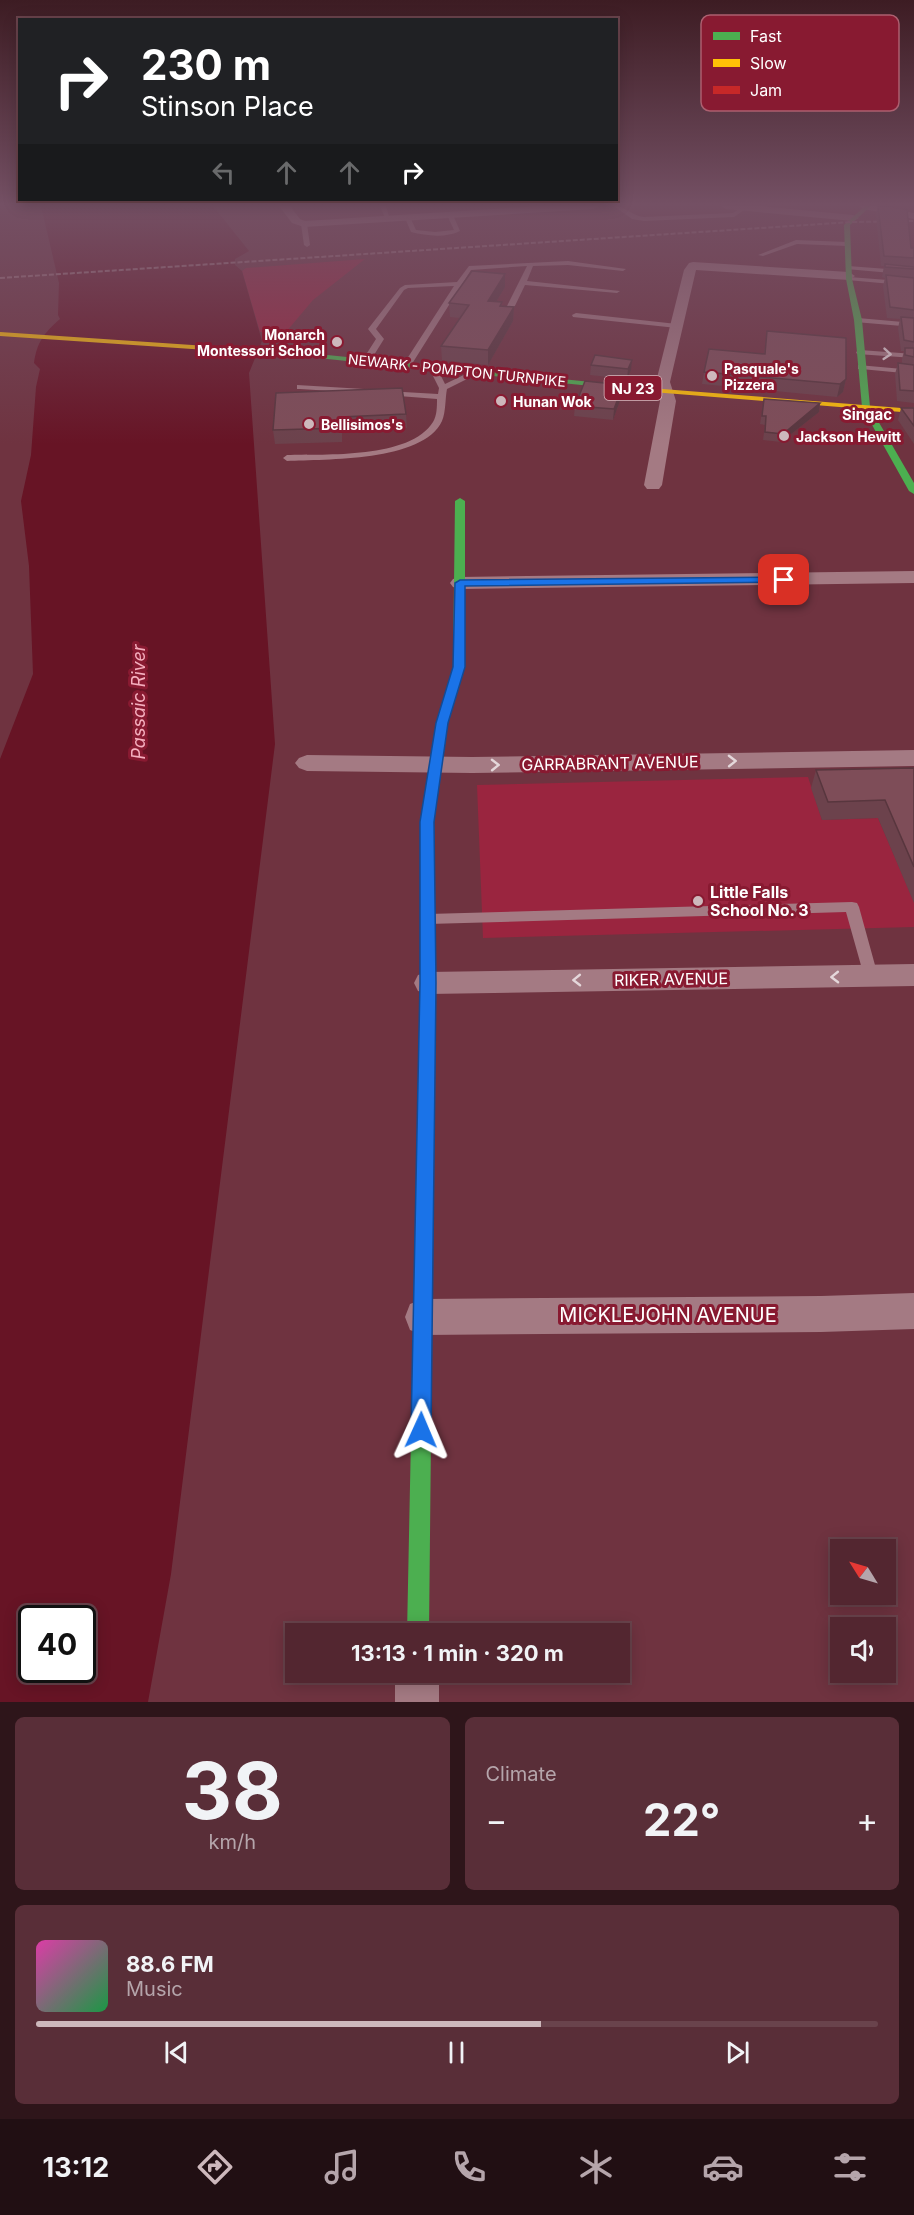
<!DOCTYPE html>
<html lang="en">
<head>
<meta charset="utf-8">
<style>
	:root { --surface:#532630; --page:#592e38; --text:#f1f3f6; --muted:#b5a5ab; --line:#69434c; --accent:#cdb8bc }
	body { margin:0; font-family:Inter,sans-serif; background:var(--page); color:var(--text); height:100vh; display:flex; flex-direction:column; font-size:22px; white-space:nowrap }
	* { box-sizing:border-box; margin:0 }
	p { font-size:20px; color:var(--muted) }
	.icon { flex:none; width:33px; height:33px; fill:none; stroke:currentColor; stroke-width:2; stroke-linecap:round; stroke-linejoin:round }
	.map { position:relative; height:1702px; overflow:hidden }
	.side { display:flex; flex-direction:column; gap:15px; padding:15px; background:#2e151a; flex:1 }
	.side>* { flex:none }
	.top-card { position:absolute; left:18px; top:18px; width:600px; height:183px; border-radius:0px; box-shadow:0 3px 15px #0003,0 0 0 2px var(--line); background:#202124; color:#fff; overflow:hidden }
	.needle { width:39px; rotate:307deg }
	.controls { position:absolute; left:830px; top:1539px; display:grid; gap:12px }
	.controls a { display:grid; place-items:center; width:66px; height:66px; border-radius:0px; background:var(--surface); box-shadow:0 3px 15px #0003,0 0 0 2px var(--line); font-size:30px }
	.speed { position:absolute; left:18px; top:1605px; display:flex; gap:12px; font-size:30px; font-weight:700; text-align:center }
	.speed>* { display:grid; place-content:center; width:78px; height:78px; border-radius:50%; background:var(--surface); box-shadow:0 3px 15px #0003,0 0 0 2px var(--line); line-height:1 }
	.speed .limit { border:3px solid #111; border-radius:9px; background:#fff; color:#111 }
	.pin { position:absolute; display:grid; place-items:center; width:51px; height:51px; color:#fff; margin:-26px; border-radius:12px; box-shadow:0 3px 9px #0006 }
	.me { position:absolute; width:66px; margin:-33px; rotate:1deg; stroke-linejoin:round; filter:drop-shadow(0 0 4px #0008) }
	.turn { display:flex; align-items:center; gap:21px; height:126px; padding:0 24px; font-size:27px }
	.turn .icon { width:78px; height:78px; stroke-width:2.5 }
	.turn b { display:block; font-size:42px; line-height:51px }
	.lanes { display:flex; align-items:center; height:57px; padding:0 24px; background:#0003; justify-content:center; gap:30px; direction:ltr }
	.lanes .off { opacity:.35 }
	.big { font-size:45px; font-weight:700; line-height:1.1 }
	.side .tile { flex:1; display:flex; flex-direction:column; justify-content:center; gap:9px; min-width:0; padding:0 21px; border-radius:9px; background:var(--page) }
	.side .dial { align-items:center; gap:0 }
	.dial b { font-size:78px; line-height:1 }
	.song { display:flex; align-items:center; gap:18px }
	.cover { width:72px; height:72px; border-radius:9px; background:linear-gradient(135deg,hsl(320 70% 55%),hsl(140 70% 35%)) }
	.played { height:6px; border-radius:3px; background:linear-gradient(90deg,var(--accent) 60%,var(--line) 60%) }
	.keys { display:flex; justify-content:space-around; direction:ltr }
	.heat { display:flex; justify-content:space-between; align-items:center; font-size:33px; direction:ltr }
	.side .tiles { flex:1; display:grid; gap:15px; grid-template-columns:1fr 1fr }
	.tile:last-child { grid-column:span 2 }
	.trip { position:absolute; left:285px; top:1623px; width:345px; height:60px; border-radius:0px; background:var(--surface); box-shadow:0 3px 15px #0003,0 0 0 2px var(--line); font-weight:700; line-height:60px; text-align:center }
	.tabs { display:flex; height:96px; justify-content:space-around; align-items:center; background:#210f13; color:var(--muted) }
	.tabs .icon { width:42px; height:42px }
	.tabs .on { color:var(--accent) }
	.tabs b { font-size:27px; color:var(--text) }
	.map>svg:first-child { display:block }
</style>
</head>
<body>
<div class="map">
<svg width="914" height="1702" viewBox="0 0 914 1702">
	<rect width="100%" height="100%" fill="#6f3340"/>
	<!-- green -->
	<path fill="#9a253f" d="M365,259L313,300L286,332H260L242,271L246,268Z
		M808,777L822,820L878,818L914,902V927L483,938L477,785Z"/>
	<!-- water -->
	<path fill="#671425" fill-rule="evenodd" d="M41,206H213L249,251L235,259V265L242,271L262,341L249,373L275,744L171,1574L148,1702H0V759L33,674L29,566L21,501L31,455L36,387L40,369L34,363C37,342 44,333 60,319L58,315L59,283ZM32,1618H82V1670H32Z"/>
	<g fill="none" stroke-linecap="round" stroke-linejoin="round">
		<!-- lane -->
		<path fill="#a47a83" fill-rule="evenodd" d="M380,206H386L390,220H386Z
			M614,206C625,206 632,216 644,217L733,213L742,207L747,208L734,217L644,221L632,219Z
			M450,213L453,215L460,231C446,238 427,236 411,232L405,218L410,217L416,230L435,232L454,230L447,215Z
			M304,222L307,224L310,245L307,247L304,245L301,224Z
			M796,240L847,242L850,244L847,246L797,244L763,256L758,255Z
			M568,261L626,269L623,271L568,265L533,266L527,281L620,291L617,293L525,285L512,312L508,314L504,312L527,266L471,270L410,367L403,365L454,286L408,288L404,290L376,329L384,339L369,363L362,361L376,339L368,329L400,288L405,285L457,282L469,266Z
			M848,266L914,271V275L846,269Z
			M849,277L914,282V286L847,280Z
			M576,313L677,324L681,326L677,328L573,317L572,315Z
			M858,318L914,323V327L855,322V318Z
			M860,350L914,354V358L857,354L856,352Z
			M858,365L914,370V374L861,369H858Z
			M433,366L437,368L445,384L474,370L481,372L447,389C445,399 446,411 442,421C423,462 325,459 287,461L283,458L287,455C325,454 410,459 433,422C437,416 437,406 437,399L386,395L382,393L386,391L438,394L439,388L429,368Z
			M297,385L364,389L368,391L364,393L300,389H297Z
			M852,902L857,903L859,907L878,976L876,980L871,982L866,980L864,976L846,912L428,924L423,923L421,919L423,915L428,914Z"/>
		<!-- street -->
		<path fill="#a47a83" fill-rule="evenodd" d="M279,206H290L300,219L305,221L541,206H598L593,209L304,227L292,223Z
			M721,206H760L853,215L859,218L853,221L726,209Z
			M859,206H880L914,213V219L864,209Z
			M693,262L849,272L855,276L849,280L696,270L670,382L676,401L662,485L659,489H647L644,485L660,401L656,382L684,270L689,263Z
			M914,571V583L460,589L453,587L450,583L453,579L460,577Z
			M914,750V766L472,773L307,771L299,768L295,763L299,758L307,755L472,757Z
			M914,964V986L428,994L418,991L414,983L418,975L428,972Z
			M914,1293V1329L821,1332L423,1335L410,1330L405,1317L410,1304L423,1299L821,1296Z
			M395,1672H439V1702H395Z"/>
		<!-- fast -->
		<path fill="#4caf50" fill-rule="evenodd" d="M865,206H871L850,225L852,279L862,320L870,407L914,483V494L909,491L862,407L854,320L846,279L844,225Z
			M204,346L308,353L640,387L644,389L640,391L308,357L207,350H204Z
			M460,498L465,501V667L448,723L434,822L435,961L433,965H423L421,961L420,822L436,723L453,667L455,501Z
			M424,1230L430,1233L433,1239L429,1634H407L415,1239L418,1233Z"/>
		<!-- slow -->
		<path fill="#ffc107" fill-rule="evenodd" d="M0,332L207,346L211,348L207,350L0,336Z
			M637,387L914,409V413L640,391L636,389Z"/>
		<!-- jam -->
		<path fill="#c62828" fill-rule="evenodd" d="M428,955L433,957L435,961L433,1239L430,1245L424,1248L418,1245L415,1239L421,961L423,957Z"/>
		<!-- rail -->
		<path stroke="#a47b84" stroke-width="2" stroke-dasharray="5 2" stroke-linecap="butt" d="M0,278L852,222L914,221"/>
	</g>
	<!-- wall -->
	<path fill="#6c424c" d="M878,206H887L911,248H914V403L897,401L895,374L898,363H902V359L904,351H901L898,328L900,319L887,318L883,286L885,278L882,277L884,266H881L876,214Z
		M505,287L496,302L502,306L514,307L513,321L488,365L442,360L441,346L460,318L450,317L449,303Z
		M767,331L846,379L843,392L837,397L702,384L704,372L764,354Z
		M595,355L631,370L627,379L590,375L591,365Z
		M276,393L406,414L407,428L342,431V442L275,444L273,430Z
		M622,395L613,420L574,416L575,406Z
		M764,399L820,403L819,412L781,442L763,440L765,425L760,424Z
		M914,407V444L898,420L901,408Z
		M914,768V903L878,818L822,820L811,788L816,770Z"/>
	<!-- shaded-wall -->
	<path fill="#58363e" d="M505,274V287L488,315V301Z
		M514,307L513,321L488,365V350Z
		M632,360L631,370L627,379L628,369Z
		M846,379L843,392L837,397L840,384Z
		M623,385L622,395L613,420L614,409Z
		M820,403L819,412L781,442L783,434Z"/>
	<!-- building -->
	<path fill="#7e4d58" stroke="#58363e" stroke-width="1.5" d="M878,206H887L907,210L911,248H914V258L884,256Z
		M885,264L914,267V269L885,267Z
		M472,271L505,274L488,301L502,302L500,306L514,307L488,350L441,346L469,305L449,303Z
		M886,275L914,278V310L890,307Z
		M901,317L914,318V342L904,340Z
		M767,331L846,338V379L840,384L704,372L709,349L765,354Z
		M905,348H914V357L905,355Z
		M595,355L632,360L628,369L591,365Z
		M898,363L914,365V391L900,390Z
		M585,381L623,385L614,409L575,406Z
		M402,388L406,414L341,417V428L273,430L276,393Z
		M764,399L820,403L783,434L765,432L766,416H762Z
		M901,408H914V426Z
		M914,768V867L885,800L828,802L816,770Z"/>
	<!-- one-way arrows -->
	<defs><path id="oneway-chevron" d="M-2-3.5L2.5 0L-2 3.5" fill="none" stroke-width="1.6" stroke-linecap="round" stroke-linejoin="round" transform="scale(1.5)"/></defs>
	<g stroke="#e4d7da">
		<use href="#oneway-chevron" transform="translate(887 354) rotate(5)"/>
		<use href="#oneway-chevron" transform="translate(732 761) rotate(-1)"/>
		<use href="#oneway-chevron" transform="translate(495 765) rotate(-1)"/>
		<use href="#oneway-chevron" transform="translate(835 977) rotate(179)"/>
		<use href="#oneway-chevron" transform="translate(577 980) rotate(179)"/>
	</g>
	<!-- sky -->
	<linearGradient id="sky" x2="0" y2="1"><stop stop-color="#3d1c23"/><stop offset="0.46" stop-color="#745064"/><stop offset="1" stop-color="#745064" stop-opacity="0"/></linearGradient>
	<rect width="914" height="444" fill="url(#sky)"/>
	<!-- route -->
	<path fill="#1a73e8" stroke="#114b97" stroke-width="1.5" d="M784,577L789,580L787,582L465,586V667L448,723L434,822L436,983L431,1430L428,1437L421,1440L414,1437L411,1430L420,983V822L436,723L453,667L455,583L460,580Z"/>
	<!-- markers -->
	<g fill="#cdb8bc" stroke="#881a31" stroke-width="2">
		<circle cx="337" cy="342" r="6"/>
		<circle cx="712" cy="376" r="6"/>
		<circle cx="501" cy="401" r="6"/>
		<circle cx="309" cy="424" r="6"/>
		<circle cx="784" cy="436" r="6"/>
		<circle cx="698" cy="901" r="6"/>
	</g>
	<g text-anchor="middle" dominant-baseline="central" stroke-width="6" stroke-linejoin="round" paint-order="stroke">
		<!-- far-poi labels -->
		<g font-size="14" font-weight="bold" fill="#fff" stroke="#881a31" text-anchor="start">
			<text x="325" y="334" text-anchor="end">Monarch<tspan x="325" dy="16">Montessori School</tspan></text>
			<text x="724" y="368">Pasquale's<tspan x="724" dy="16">Pizzera</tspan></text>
			<text x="513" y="401">Hunan Wok</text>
			<text x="321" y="424">Bellisimos's</text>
			<text x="796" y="436">Jackson Hewitt</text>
		</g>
		<!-- far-street labels -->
		<g font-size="14" fill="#fff" stroke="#881a31">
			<text transform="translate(457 370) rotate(6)">NEWARK - POMPTON TURNPIKE</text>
		</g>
		<!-- shield labels -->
		<rect fill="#881a31" stroke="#dbbac1" stroke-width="1.5" x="604.5" y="376" width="57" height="24" rx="4.5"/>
		<g font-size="15" font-weight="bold" fill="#fff">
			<text x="633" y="388">NJ 23</text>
		</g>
		<!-- far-neighbourhood labels -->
		<g font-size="15" font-weight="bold" fill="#fff" stroke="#881a31">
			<text x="867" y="414">Singac</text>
		</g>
		<!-- street labels -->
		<g font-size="16" fill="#fff" stroke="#881a31">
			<text transform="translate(610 763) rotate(-1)">GARRABRANT AVENUE</text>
			<text transform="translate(671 979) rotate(-1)">RIKER AVENUE</text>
		</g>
		<!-- poi labels -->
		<g font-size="16" font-weight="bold" fill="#fff" stroke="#881a31" text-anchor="start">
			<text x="710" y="892">Little Falls<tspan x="710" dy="18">School No. 3</tspan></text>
		</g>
		<!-- water labels -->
		<g font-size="18" font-style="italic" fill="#f4afbe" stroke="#881a31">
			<text transform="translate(138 702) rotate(-90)">Passaic River</text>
		</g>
		<!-- near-street labels -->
		<g font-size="20" fill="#fff" stroke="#881a31">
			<text x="668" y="1315">MICKLEJOHN AVENUE</text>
		</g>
	</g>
	<!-- legend -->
	<rect x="701" y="15" width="198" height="96" rx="9" fill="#881a31" stroke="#ac5f6f" stroke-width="1.5"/>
	<rect x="713" y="32" width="27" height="8" fill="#4caf50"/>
	<rect x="713" y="59" width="27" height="8" fill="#ffc107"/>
	<rect x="713" y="86" width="27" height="8" fill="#c62828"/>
	<g font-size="16" fill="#fff">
		<text x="750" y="42">Fast</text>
		<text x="750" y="69">Slow</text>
		<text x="750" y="96">Jam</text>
	</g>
</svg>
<div class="controls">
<a><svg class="needle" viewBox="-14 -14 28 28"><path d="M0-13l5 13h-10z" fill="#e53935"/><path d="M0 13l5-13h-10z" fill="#b5a5ab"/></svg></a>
<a><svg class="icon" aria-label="sound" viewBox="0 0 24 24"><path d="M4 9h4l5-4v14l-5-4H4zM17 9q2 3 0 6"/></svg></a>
</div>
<div class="speed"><div class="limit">40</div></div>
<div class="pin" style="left:784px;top:580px;background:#d93025"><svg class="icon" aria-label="arrive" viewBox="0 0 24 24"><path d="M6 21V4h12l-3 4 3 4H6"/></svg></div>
<svg class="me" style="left:421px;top:1430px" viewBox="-20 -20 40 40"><path d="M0-17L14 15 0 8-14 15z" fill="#1a73e8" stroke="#fff" stroke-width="4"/></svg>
<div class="trip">13:13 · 1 min · 320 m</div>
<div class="top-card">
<div class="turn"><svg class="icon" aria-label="right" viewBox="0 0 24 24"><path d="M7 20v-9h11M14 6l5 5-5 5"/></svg><div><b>230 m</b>Stinson Place</div></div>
<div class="lanes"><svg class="icon off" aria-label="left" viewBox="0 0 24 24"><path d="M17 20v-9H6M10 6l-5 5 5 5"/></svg><svg class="icon off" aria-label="ahead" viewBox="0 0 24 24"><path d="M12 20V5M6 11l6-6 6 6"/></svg><svg class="icon off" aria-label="ahead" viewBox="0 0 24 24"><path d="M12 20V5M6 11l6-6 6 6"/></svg><svg class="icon" aria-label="right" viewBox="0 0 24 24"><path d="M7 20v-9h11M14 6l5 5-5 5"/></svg></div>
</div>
</div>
<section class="side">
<div class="tiles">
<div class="tile dial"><b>38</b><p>km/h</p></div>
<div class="tile"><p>Climate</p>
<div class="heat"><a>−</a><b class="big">22°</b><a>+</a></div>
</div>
<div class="tile">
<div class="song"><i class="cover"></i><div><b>88.6 FM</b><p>Music</p></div></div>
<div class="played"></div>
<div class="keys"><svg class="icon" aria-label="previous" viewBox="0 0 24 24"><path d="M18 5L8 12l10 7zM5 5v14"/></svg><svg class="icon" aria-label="pause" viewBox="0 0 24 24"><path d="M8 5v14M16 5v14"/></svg><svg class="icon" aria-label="next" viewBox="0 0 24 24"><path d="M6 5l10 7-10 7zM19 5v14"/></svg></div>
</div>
</div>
</section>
<nav class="tabs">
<b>13:12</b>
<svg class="icon on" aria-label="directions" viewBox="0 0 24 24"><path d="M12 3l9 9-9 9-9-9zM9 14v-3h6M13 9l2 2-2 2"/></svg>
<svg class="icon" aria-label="music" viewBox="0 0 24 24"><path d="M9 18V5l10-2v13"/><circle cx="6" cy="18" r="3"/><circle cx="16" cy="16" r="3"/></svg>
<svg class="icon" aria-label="phone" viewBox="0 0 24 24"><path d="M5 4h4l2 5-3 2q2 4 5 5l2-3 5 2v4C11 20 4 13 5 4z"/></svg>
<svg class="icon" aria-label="climate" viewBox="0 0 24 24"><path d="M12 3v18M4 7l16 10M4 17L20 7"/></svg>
<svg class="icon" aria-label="car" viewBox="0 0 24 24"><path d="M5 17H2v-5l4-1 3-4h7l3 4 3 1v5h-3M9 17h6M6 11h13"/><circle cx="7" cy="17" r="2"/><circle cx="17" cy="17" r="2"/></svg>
<svg class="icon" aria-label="filters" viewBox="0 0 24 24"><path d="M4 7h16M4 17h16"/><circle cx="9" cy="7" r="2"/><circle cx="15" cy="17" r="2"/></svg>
</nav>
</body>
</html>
